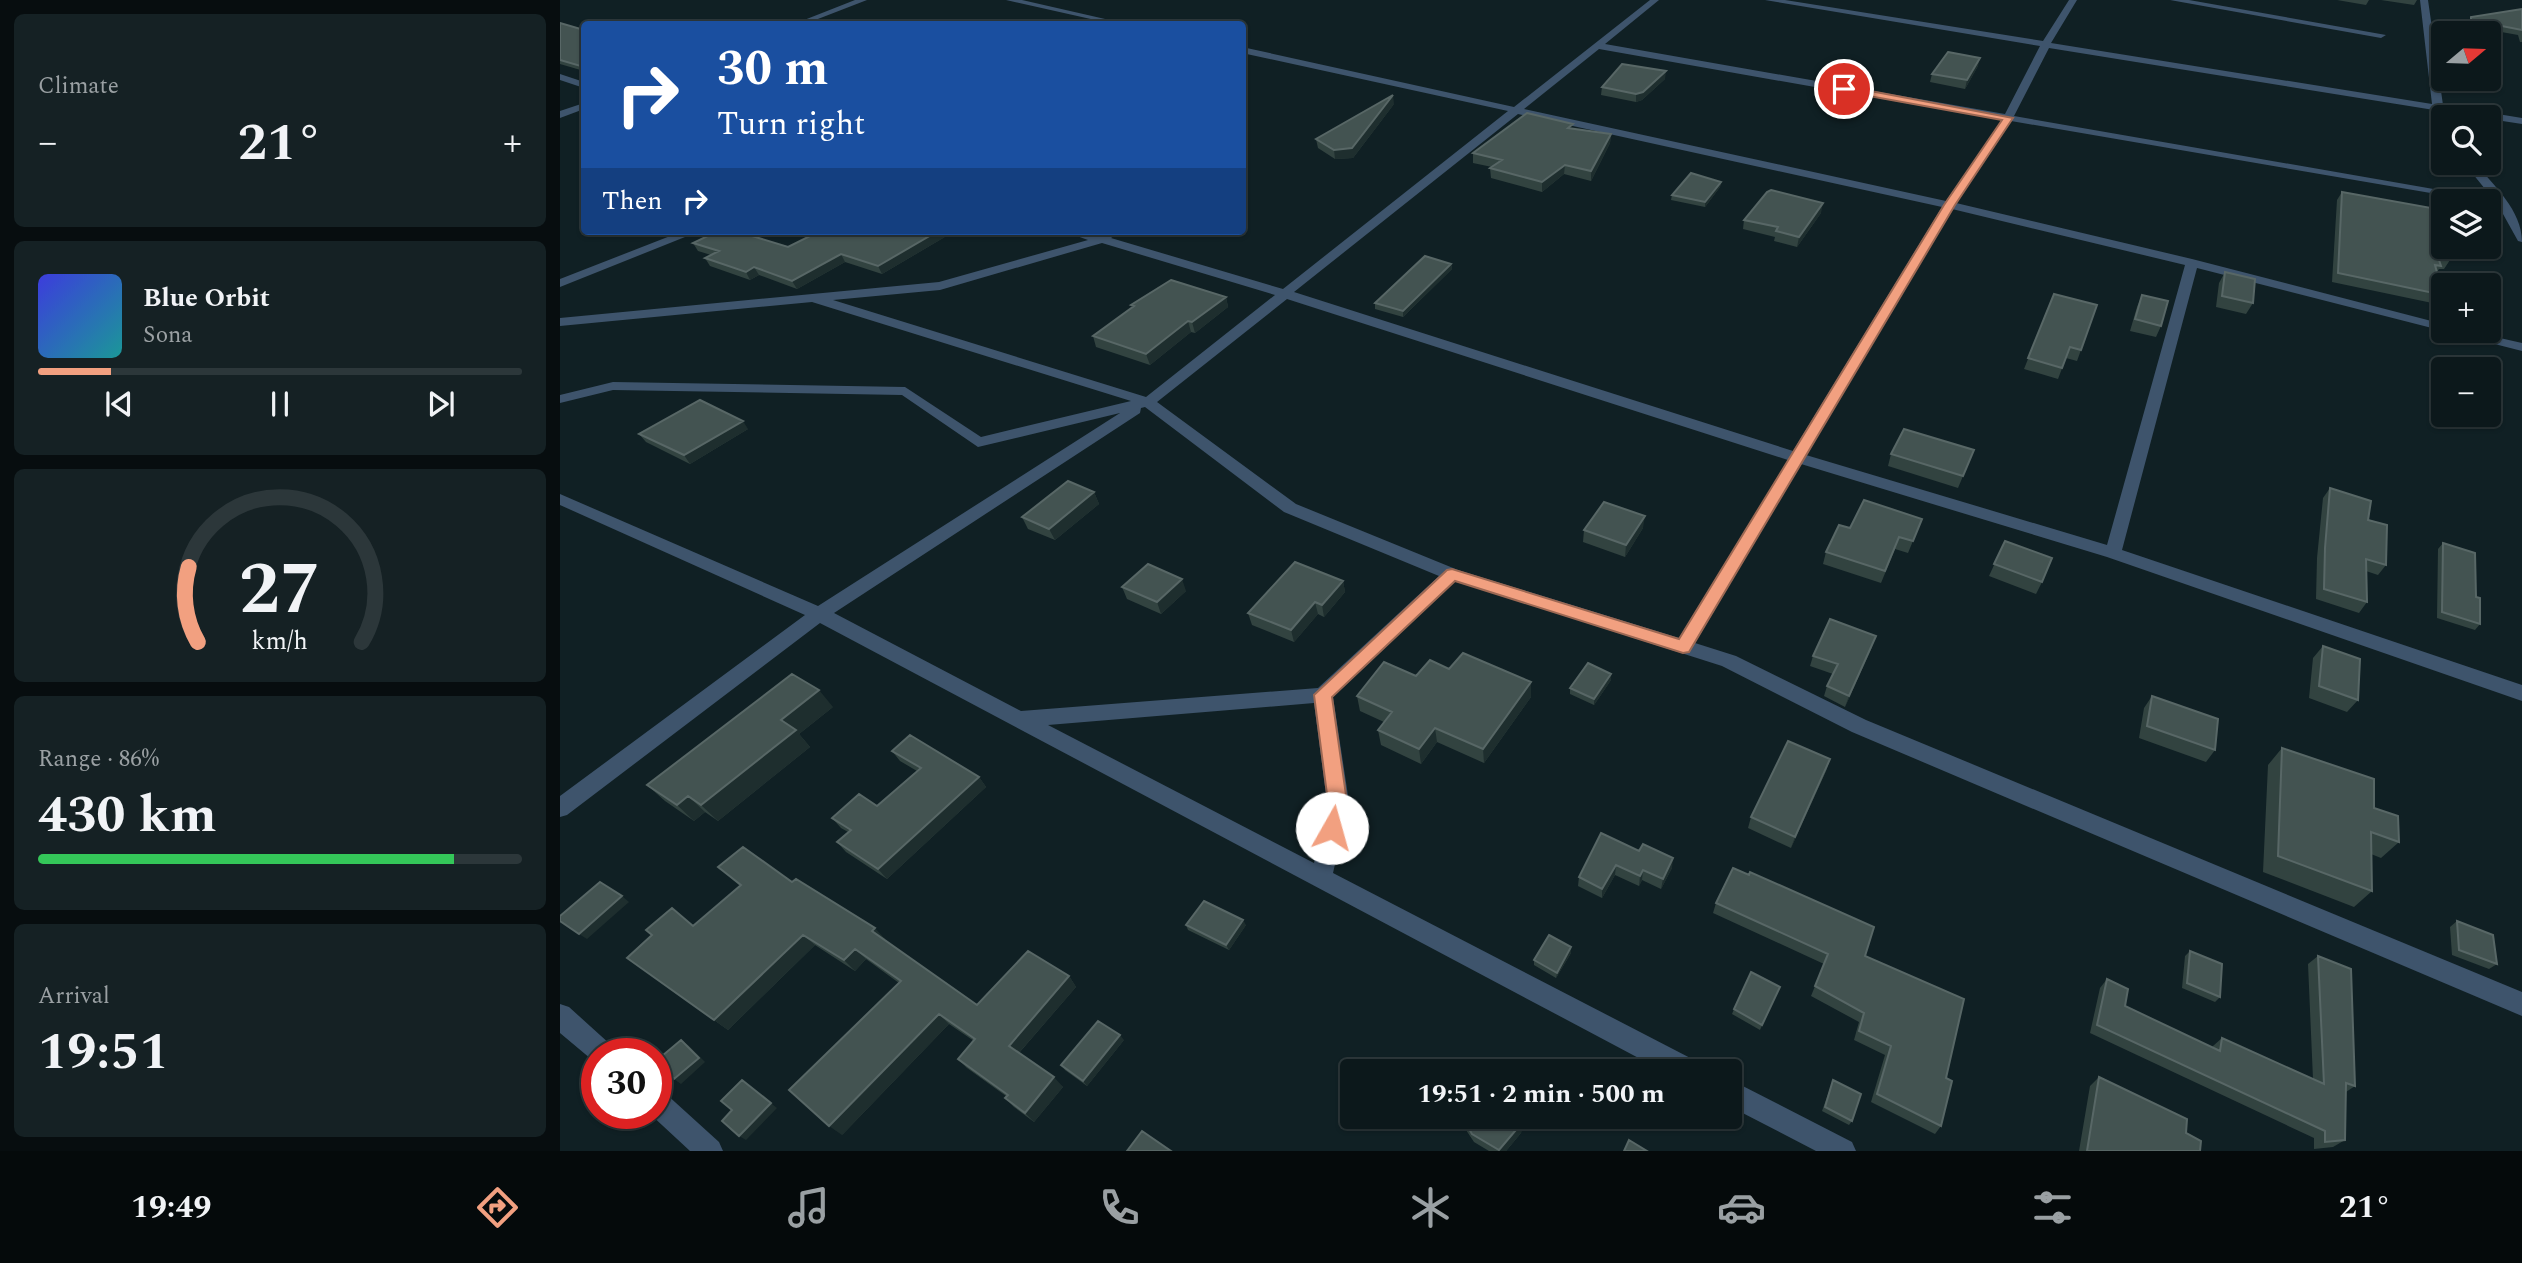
<!DOCTYPE html>
<html lang="en">
<head>
<meta charset="utf-8">
<style>
	:root { --surface:#0c181b; --page:#152124; --text:#f1f3f6; --muted:#9aa0a3; --line:#2c373a; --accent:#f2a080 }
	body { margin:0; font-family:Spectral,serif; background:var(--page); color:var(--text); height:100vh; display:flex; flex-direction:column; font-size:26px; white-space:nowrap }
	* { box-sizing:border-box; margin:0 }
	p { font-size:23px; color:var(--muted) }
	.icon { flex:none; width:38px; height:38px; fill:none; stroke:currentColor; stroke-width:2; stroke-linecap:round; stroke-linejoin:round }
	.map { position:relative; flex:1; overflow:hidden }
	.sheet { display:flex; flex-direction:column; gap:14px; padding:14px; background:#070d0f; width:560px }
	.sheet>* { flex:none }
	.hud { position:absolute; left:21px; top:21px; width:665px; height:214px; border-radius:7px; box-shadow:0 2px 5px #0004,0 0 0 2px var(--line); background:#1a4fa0; color:#fff; overflow:hidden }
	.needle { width:46px; rotate:71deg }
	.tools { position:absolute; left:1871px; top:21px; display:grid; gap:14px }
	.tools a { display:grid; place-items:center; width:70px; height:70px; border-radius:7px; background:var(--surface); box-shadow:0 2px 5px #0004,0 0 0 2px var(--line); font-size:35px }
	.speed { position:absolute; left:21px; top:1038px; display:flex; gap:14px; font-size:35px; font-weight:700; text-align:center }
	.speed>* { display:grid; place-content:center; width:91px; height:91px; border-radius:50%; background:var(--surface); box-shadow:0 2px 5px #0004,0 0 0 2px var(--line); line-height:1 }
	.speed .limit { border:10px solid #d22; background:#fff; color:#111 }
	.pin { position:absolute; display:grid; place-items:center; width:60px; height:60px; color:#fff; margin:-30px; border:4px solid #fff; border-radius:50%; box-shadow:0 2px 7px #0007 }
	.me { position:absolute; width:77px; margin:-38px; rotate:7deg; stroke-linejoin:round; filter:drop-shadow(0 0 5px #0008) }
	.turn { display:flex; align-items:center; gap:24px; height:147px; padding:0 21px; font-size:32px }
	.turn .icon { width:91px; height:91px; stroke-width:2.5 }
	.turn b { display:block; font-size:49px; line-height:60px }
	.then { display:flex; align-items:center; height:66px; padding:0 21px; background:#0003; gap:14px; font-size:26px }
	.big { font-size:52px; font-weight:700; line-height:1.1 }
	.sheet .card { flex:1; display:flex; flex-direction:column; justify-content:center; gap:10px; min-width:0; padding:0 24px; border-radius:10px; background:var(--page) }
	.sheet .dial { align-items:center; gap:0 }
	.dial svg { height:182px; overflow:visible; fill:none; stroke:var(--line); stroke-width:7; stroke-linecap:round; text-anchor:middle }
	.dial text { fill:var(--text); stroke:none }
	.song { display:flex; align-items:center; gap:21px }
	.cover { width:84px; height:84px; border-radius:10px; background:linear-gradient(135deg,hsl(240 70% 55%),hsl(180 70% 35%)) }
	.played { height:7px; border-radius:4px; background:linear-gradient(90deg,var(--accent) 15%,var(--line) 15%) }
	.keys { display:flex; justify-content:space-around; direction:ltr }
	.heat { display:flex; justify-content:space-between; align-items:center; font-size:38px; direction:ltr }
	.charge { height:10px; border-radius:5px; background:linear-gradient(90deg,#34c759 86%,var(--line) 0) }
	.trip { position:absolute; left:780px; top:1059px; width:402px; height:70px; border-radius:7px; background:var(--surface); box-shadow:0 2px 5px #0004,0 0 0 2px var(--line); font-weight:700; line-height:70px; text-align:center }
	.tabs { display:flex; height:112px; justify-content:space-around; align-items:center; background:#050a0b; color:var(--muted) }
	.tabs .icon { width:49px; height:49px }
	.tabs .selected { color:var(--accent) }
	.tabs b { font-size:32px; color:var(--text) }
	main { display:flex; flex:1; min-height:0 }
	.map>svg:first-child { display:block }
</style>
</head>
<body>
<main>
<section class="sheet">
<div class="card"><p>Climate</p>
<div class="heat"><a>−</a><b class="big">21°</b><a>+</a></div>
</div>
<div class="card">
<div class="song"><i class="cover"></i><div><b>Blue Orbit</b><p>Sona</p></div></div>
<div class="played"></div>
<div class="keys"><svg class="icon" aria-label="previous" viewBox="0 0 24 24"><path d="M18 5L8 12l10 7zM5 5v14"/></svg><svg class="icon" aria-label="pause" viewBox="0 0 24 24"><path d="M8 5v14M16 5v14"/></svg><svg class="icon" aria-label="next" viewBox="0 0 24 24"><path d="M6 5l10 7-10 7zM19 5v14"/></svg></div>
</div>
<div class="card dial"><svg viewBox="0 0 100 80">
<path d="M14 69A42 42 0 1 1 86 69"/>
<path d="M14 69A42 42 0 0 1 10 36" stroke="#f2a080"/>
<text x="50" y="56" font-size="32" font-weight="700">27</text>
<text x="50" y="72" font-size="11">km/h</text>
</svg></div>
<div class="card"><p>Range · 86%</p><b class="big">430 km</b><div class="charge"></div></div>
<div class="card"><p>Arrival</p><b class="big">19:51</b></div>
</section>
<div class="map">
<svg width="1962" height="1151" viewBox="0 0 1962 1151">
	<rect width="100%" height="100%" fill="#102024"/>
	<g fill="none" stroke-linecap="round" stroke-linejoin="round">
		<!-- street -->
		<path fill="#3e546c" fill-rule="evenodd" d="M295,0H307L245,24H234Z
			M446,0H462L567,24H553Z
			M1090,0H1099L1045,44L1445,114L1480,46L1205,0H1225L1483,41L1509,0H1517L1491,43L1872,104L1860,0H1868L1883,105L1962,118V124L1884,112L1886,117H1883V126L1878,123L1874,110L1489,48L1454,116L1925,198L1929,199V203L1451,121L1396,203L1632,259L1883,324V331H1909L1962,343V351L1637,268L1562,550L1962,685V701L1547,557L1241,464L1135,643L1176,656L1306,720L1962,992V1016L1292,732L1162,666L895,581L773,697L789,802L773,873L1138,1062L1142,1071H1103L260,623L7,815L0,817V796L245,615L0,505V494L258,606L560,413L418,447L342,395L53,390L0,403V395L53,382L345,387L421,437L571,401L252,302L0,326V318L379,282L528,240L503,231H523L539,235L546,231H561L551,238L723,289L948,111L682,53V47L954,107ZM1039,49L1442,120L1386,201L964,109ZM958,114L1382,207L1233,451L734,292ZM1392,209L1625,265L1547,545L1246,455ZM542,243L715,295L586,397L273,300L380,290ZM727,299L1228,460L1119,638L898,570L736,504L597,402ZM585,407L724,512L879,576L758,688L461,711L274,613L580,413L581,408ZM754,703L767,802L754,863L488,725Z
			M1610,0H1629L1826,35L1821,38Z
			M0,74L24,82V88L0,80Z
			M24,103V109L0,118V111Z
			M1904,163H1915C1934,186 1962,210 1962,242L1958,241L1938,205Z
			M123,231H140L0,287V279Z
			M0,1004L9,1007L51,1045L54,1054H37V1064L0,1033Z
			M1171,1080L1292,1142L1296,1151H1256L1171,1107Z
			M96,1089L105,1093L159,1142L163,1151H130L89,1113H96Z"/>
	</g>
	<!-- wall -->
	<path fill="#324340" d="M1777,0H1809L1806,5Z
		M1821,0H1857L1854,5Z
		M1962,9V42H1960L1958,35L1908,26V23L1911,17Z
		M0,23L24,30V71L0,64Z
		M1418,66L1405,89L1370,82L1372,74Z
		M1105,79L1082,100L1076,102L1041,95L1042,87Z
		M834,104L793,158L775,159L758,148L756,139Z
		M1013,129L1051,134L1050,143L1031,181L1004,174L982,192L931,178L930,168L932,167L913,163V153Z
		M1161,182L1160,187L1145,207L1111,200L1112,195Z
		M1782,192L1890,260L1884,269H1879L1877,272L1883,292V296L1877,304L1772,282L1777,200Z
		M1261,213L1237,247L1214,241L1215,237L1183,229L1184,220Z
		M395,231L322,274L285,262L237,289L199,275L190,280L150,266L145,258L151,255L138,251L133,243L228,247Z
		M891,264L892,269L843,317L815,309V303Z
		M1665,272L1693,303L1686,314L1656,307L1659,283Z
		M1494,294L1521,350L1517,361L1506,358L1498,379L1464,369Z
		M1582,295L1601,326L1596,337L1570,331L1577,307Z
		M666,297L668,307L635,333L631,332L590,365L536,347L533,336L572,308L571,305Z
		M188,429L130,464L86,442L79,434Z
		M1414,450L1398,488L1328,466L1331,454Z
		M1770,488L1808,520L1826,565L1818,575L1806,571L1807,602L1799,613L1756,599L1757,558L1763,498Z
		M534,492L539,504L495,540L468,529L462,517Z
		M1362,519L1348,553L1335,549L1321,583L1263,564L1266,552Z
		M1083,528L1065,557L1023,542L1024,530Z
		M1445,541L1482,582L1476,594L1429,576Z
		M1883,543L1916,597L1920,624L1915,630L1877,618L1878,549Z
		M783,581L785,592L764,617L758,614L734,642L692,625L688,613Z
		M562,587L626,591L601,614L567,599Z
		M1763,646L1798,700L1787,712L1749,698L1753,658Z
		M1312,647L1285,707L1264,696L1267,686L1273,674L1250,666L1253,656Z
		M889,669L971,697L924,763L877,742L861,764L821,745L818,730L824,722L800,711L797,696L856,676Z
		M1051,674V680L1034,705L1010,694V688Z
		M1592,696L1655,750L1646,762L1579,738L1584,708Z
		M273,707L239,734L250,747L158,821L145,812L134,821L105,801L87,785Z
		M1722,748L1814,808L1839,842L1821,858L1811,854L1812,891L1794,907L1703,872L1708,765Z
		M332,751L419,777L426,787L327,879L286,852L277,842L288,832L281,828L272,818L317,806L357,771L340,761Z
		M1270,759L1266,771L1231,848L1188,828L1191,817Z
		M1041,833L1112,868L1101,889L1082,880L1079,886L1055,875L1042,898L1018,886L1019,877Z
		M158,867L232,882L325,939L324,940L417,1005L509,976L516,987L459,1053L503,1087L474,1122L454,1107L445,1098L446,1096L407,1068L398,1059L414,1041L389,1024L282,1135L339,983L306,959L295,971L255,945L168,1030L67,958L133,926L180,886Z
		M1156,903L1305,956L1386,1078L1381,1126L1375,1134L1311,1102L1325,1055L1294,1040L1299,1022L1251,996L1264,964L1153,913Z
		M1897,921L1937,964L1929,969L1892,955L1890,927Z
		M626,925H686L669,950L628,930Z
		M1011,947V953L996,978L974,965V960Z
		M1630,951L1660,997L1655,1002L1622,988L1625,956Z
		M1758,956L1795,1086L1786,1092L1785,1140L1773,1147L1754,1149V1138L1530,1033L1540,988L1547,979L1565,1006L1652,1047L1653,1046L1662,1038L1753,1079L1748,964Z
		M1220,987L1200,1030L1172,1014L1174,1009Z
		M564,1040L527,1086L505,1070L501,1065Z
		M1539,1077L1626,1133L1640,1151H1519L1530,1086Z
		M1273,1080L1292,1121L1289,1125L1262,1111Z
		M904,1116H964V1119L961,1133L946,1151H929L914,1142L906,1130Z"/>
	<!-- shaded-wall -->
	<path fill="#1e2e2e" d="M1420,58L1418,66L1405,89L1407,80Z
		M1106,71L1105,79L1082,100L1076,102V94Z
		M833,95L834,104L793,158L775,159L774,150Z
		M1051,134L1050,143L1031,181V171Z
		M1005,165L1004,174L982,192V182Z
		M1161,182L1160,187L1145,207V202Z
		M1263,203L1261,213L1237,247L1239,237Z
		M378,231H395L322,274L318,266Z
		M281,254L285,262L237,289L232,281Z
		M891,264L892,269L843,317V311Z
		M194,267L199,275L190,280L186,272Z
		M666,297L668,307L635,333L632,322Z
		M628,321L631,332L590,365L586,354Z
		M183,421L188,429L130,464L124,455Z
		M534,492L539,504L495,540L489,529Z
		M1085,516L1083,528L1065,557L1066,545Z
		M622,579L626,591L601,614L597,602Z
		M783,581L785,592L764,617L762,605Z
		M755,602L758,614L734,642L731,630Z
		M1316,636L1312,647L1285,707L1289,696Z
		M1051,674V680L1034,705V699Z
		M971,682V697L924,763L923,749Z
		M259,690L273,707L239,734L250,747L158,821L141,805L221,720Z
		M875,728L877,742L861,764L859,749Z
		M1270,759L1266,771L1231,848L1235,837Z
		M419,777L426,787L327,879L318,869Z
		M128,796L145,812L134,821L117,805Z
		M1113,858L1112,868L1101,889L1103,879Z
		M1056,865L1055,875L1042,898V889Z
		M1083,870L1082,880L1079,886L1080,876Z
		M62,896L69,902L27,939L19,934Z
		M683,920L686,925L669,950L666,945Z
		M315,928L325,939L322,942L312,931Z
		M243,935L255,945L168,1030L154,1020Z
		M1011,947V953L996,978L997,973Z
		M295,949L306,959L295,971L284,960Z
		M509,976L516,987L457,1055L449,1046Z
		M379,1014L389,1024L282,1135L269,1126Z
		M560,1035L564,1040L527,1086L523,1081Z
		M121,1040L128,1045L145,1062L121,1084L114,1079Z
		M494,1077L503,1087L474,1122L465,1113Z
		M182,1080L217,1108L186,1140L179,1136Z
		M962,1116H964V1119L961,1133L946,1151H939V1150Z"/>
	<!-- building -->
	<path fill="#435351" stroke="#586766" stroke-width="2" d="M1962,9V30L1911,20V17Z
		M0,23L24,30V67L0,60Z
		M1388,52L1420,58L1407,80L1372,74Z
		M1062,64L1106,71L1083,92L1076,94L1042,87Z
		M833,95L792,148L774,150L756,139Z
		M967,113L1013,124L1008,128L1051,134L1031,171L1005,165L982,182L930,168L942,160L913,153Z
		M1131,173L1161,182L1145,202L1112,195Z
		M1211,190L1263,203L1239,237L1216,231L1218,227L1184,220L1207,192Z
		M1782,192L1877,209L1883,233V247H1886L1890,260H1879L1881,266L1875,265L1883,295L1778,273Z
		M158,231H176L228,247L260,231H378L318,266L281,254L232,281L194,267L186,272L145,258L159,251L133,243Z
		M865,256L891,264L843,311L815,303Z
		M1665,272L1695,279L1693,303L1662,296Z
		M611,280L666,297L632,322L628,321L586,354L533,336L574,306L571,305Z
		M1494,294L1537,305L1521,350L1510,347L1502,368L1468,358Z
		M1582,295L1608,301L1601,326L1575,319Z
		M140,400L183,421L124,455L79,434Z
		M1344,429L1414,450L1403,476L1331,454Z
		M508,481L534,492L489,529L462,517Z
		M1770,488L1811,501L1808,520L1827,525L1826,565L1806,559L1807,602L1764,589L1765,548Z
		M1304,500L1362,519L1353,541L1339,537L1325,571L1266,552L1279,525L1290,528Z
		M1044,502L1085,516L1066,545L1024,530Z
		M1445,541L1492,558L1482,582L1434,564Z
		M1883,543L1915,553L1916,597L1920,598V624L1882,612Z
		M735,562L783,581L762,605L755,602L731,630L688,613Z
		M588,564L622,579L597,602L562,587Z
		M1270,619L1316,636L1289,696L1267,686L1278,664L1253,656Z
		M1763,646L1800,659L1798,700L1759,686Z
		M903,653L971,682L923,749L875,728L859,749L818,730L832,712L797,696L824,662L856,676L870,660L889,669Z
		M1028,663L1051,674L1034,699L1010,688Z
		M232,674L259,690L221,720L236,730L141,805L128,796L117,805L87,785Z
		M1592,696L1658,719L1655,750L1587,726Z
		M350,735L419,777L318,869L277,842L291,830L272,818L299,794L317,806L361,768L332,751Z
		M1228,741L1270,759L1235,837L1191,817Z
		M1722,748L1814,779V808L1838,816L1839,842L1811,832L1812,891L1718,856Z
		M1041,833L1079,851L1083,844L1113,858L1103,879L1083,870L1080,876L1056,865L1042,889L1019,877Z
		M183,847L232,882L236,879L315,928L312,931L417,1005L468,951L509,976L449,1046L494,1077L465,1113L445,1098L448,1095L398,1059L415,1039L379,1014L269,1126L229,1090L341,981L295,949L284,960L243,935L154,1020L67,958L92,935L86,930L112,908L133,926L181,885L158,867Z
		M1173,868L1189,875L1190,872L1314,927L1305,956L1404,999L1386,1078L1392,1081L1381,1126L1317,1094L1331,1046L1299,1031L1304,1013L1255,986L1268,954L1156,903Z
		M40,882L62,896L19,934L0,921V916Z
		M644,901L683,920L666,945L626,925Z
		M1897,921L1933,935L1937,964L1899,950Z
		M989,935L1011,947L997,973L974,960Z
		M1630,951L1662,964L1660,997L1627,983Z
		M1758,956L1791,969L1795,1086L1786,1083L1785,1140L1765,1142V1131L1537,1025L1547,979L1568,989L1565,1006L1660,1051L1662,1038L1764,1084Z
		M1191,972L1220,987L1202,1025L1174,1009Z
		M538,1021L560,1035L523,1081L501,1065Z
		M121,1040L139,1058L114,1079L96,1061Z
		M1539,1077L1627,1119L1626,1133L1641,1141L1640,1151H1527Z
		M182,1080L211,1103L179,1136L162,1121L172,1110L161,1101Z
		M1273,1080L1301,1094L1292,1121L1265,1107Z
		M904,1116H962L961,1124L939,1150L912,1134L905,1122Z
		M582,1131L611,1151H567Z
		M1069,1140L1087,1151H1064Z"/>
	<!-- route -->
	<path fill="#f2a080" stroke="#9d6853" stroke-width="2" d="M1284,86L1453,118L1395,205L1129,652L1123,653L895,581L772,697L787,802L779,834L772,836L765,834L763,828L768,802L754,695L887,570L892,569L1119,639L1384,205L1442,120L1281,91V87Z"/>
</svg>
<div class="tools">
<a><svg class="needle" viewBox="-14 -14 28 28"><path d="M0-13l5 13h-10z" fill="#e53935"/><path d="M0 13l5-13h-10z" fill="#9aa0a3"/></svg></a>
<a><svg class="icon" aria-label="search" viewBox="0 0 24 24"><circle cx="10" cy="10" r="6"/><path d="M15 15l6 6"/></svg></a>
<a><svg class="icon" aria-label="layers" viewBox="0 0 24 24"><path d="M12 4l9 5-9 5-9-5zM3 14l9 5 9-5"/></svg></a>
<a>+</a>
<a>−</a>
</div>
<div class="speed"><div class="limit">30</div></div>
<div class="pin" style="left:1284px;top:89px;background:#d93025"><svg class="icon" aria-label="arrive" viewBox="0 0 24 24"><path d="M6 21V4h12l-3 4 3 4H6"/></svg></div>
<svg class="me" style="left:772px;top:828px" viewBox="-20 -20 40 40"><circle r="19" fill="#fff"/><path d="M0-13L10 11 0 6-10 11z" fill="#f2a080"/></svg>
<div class="trip">19:51 · 2 min · 500 m</div>
<div class="hud">
<div class="turn"><svg class="icon" aria-label="right" viewBox="0 0 24 24"><path d="M7 20v-9h11M14 6l5 5-5 5"/></svg><div><b>30 m</b>Turn right</div></div>
<div class="then">Then<svg class="icon" aria-label="right" viewBox="0 0 24 24"><path d="M7 20v-9h11M14 6l5 5-5 5"/></svg></div>
</div>
</div>
</main>
<nav class="tabs">
<b>19:49</b>
<svg class="icon selected" aria-label="directions" viewBox="0 0 24 24"><path d="M12 3l9 9-9 9-9-9zM9 14v-3h6M13 9l2 2-2 2"/></svg>
<svg class="icon" aria-label="music" viewBox="0 0 24 24"><path d="M9 18V5l10-2v13"/><circle cx="6" cy="18" r="3"/><circle cx="16" cy="16" r="3"/></svg>
<svg class="icon" aria-label="phone" viewBox="0 0 24 24"><path d="M5 4h4l2 5-3 2q2 4 5 5l2-3 5 2v4C11 20 4 13 5 4z"/></svg>
<svg class="icon" aria-label="climate" viewBox="0 0 24 24"><path d="M12 3v18M4 7l16 10M4 17L20 7"/></svg>
<svg class="icon" aria-label="car" viewBox="0 0 24 24"><path d="M5 17H2v-5l4-1 3-4h7l3 4 3 1v5h-3M9 17h6M6 11h13"/><circle cx="7" cy="17" r="2"/><circle cx="17" cy="17" r="2"/></svg>
<svg class="icon" aria-label="filters" viewBox="0 0 24 24"><path d="M4 7h16M4 17h16"/><circle cx="9" cy="7" r="2"/><circle cx="15" cy="17" r="2"/></svg>
<b>21°</b>
</nav>
</body>
</html>
